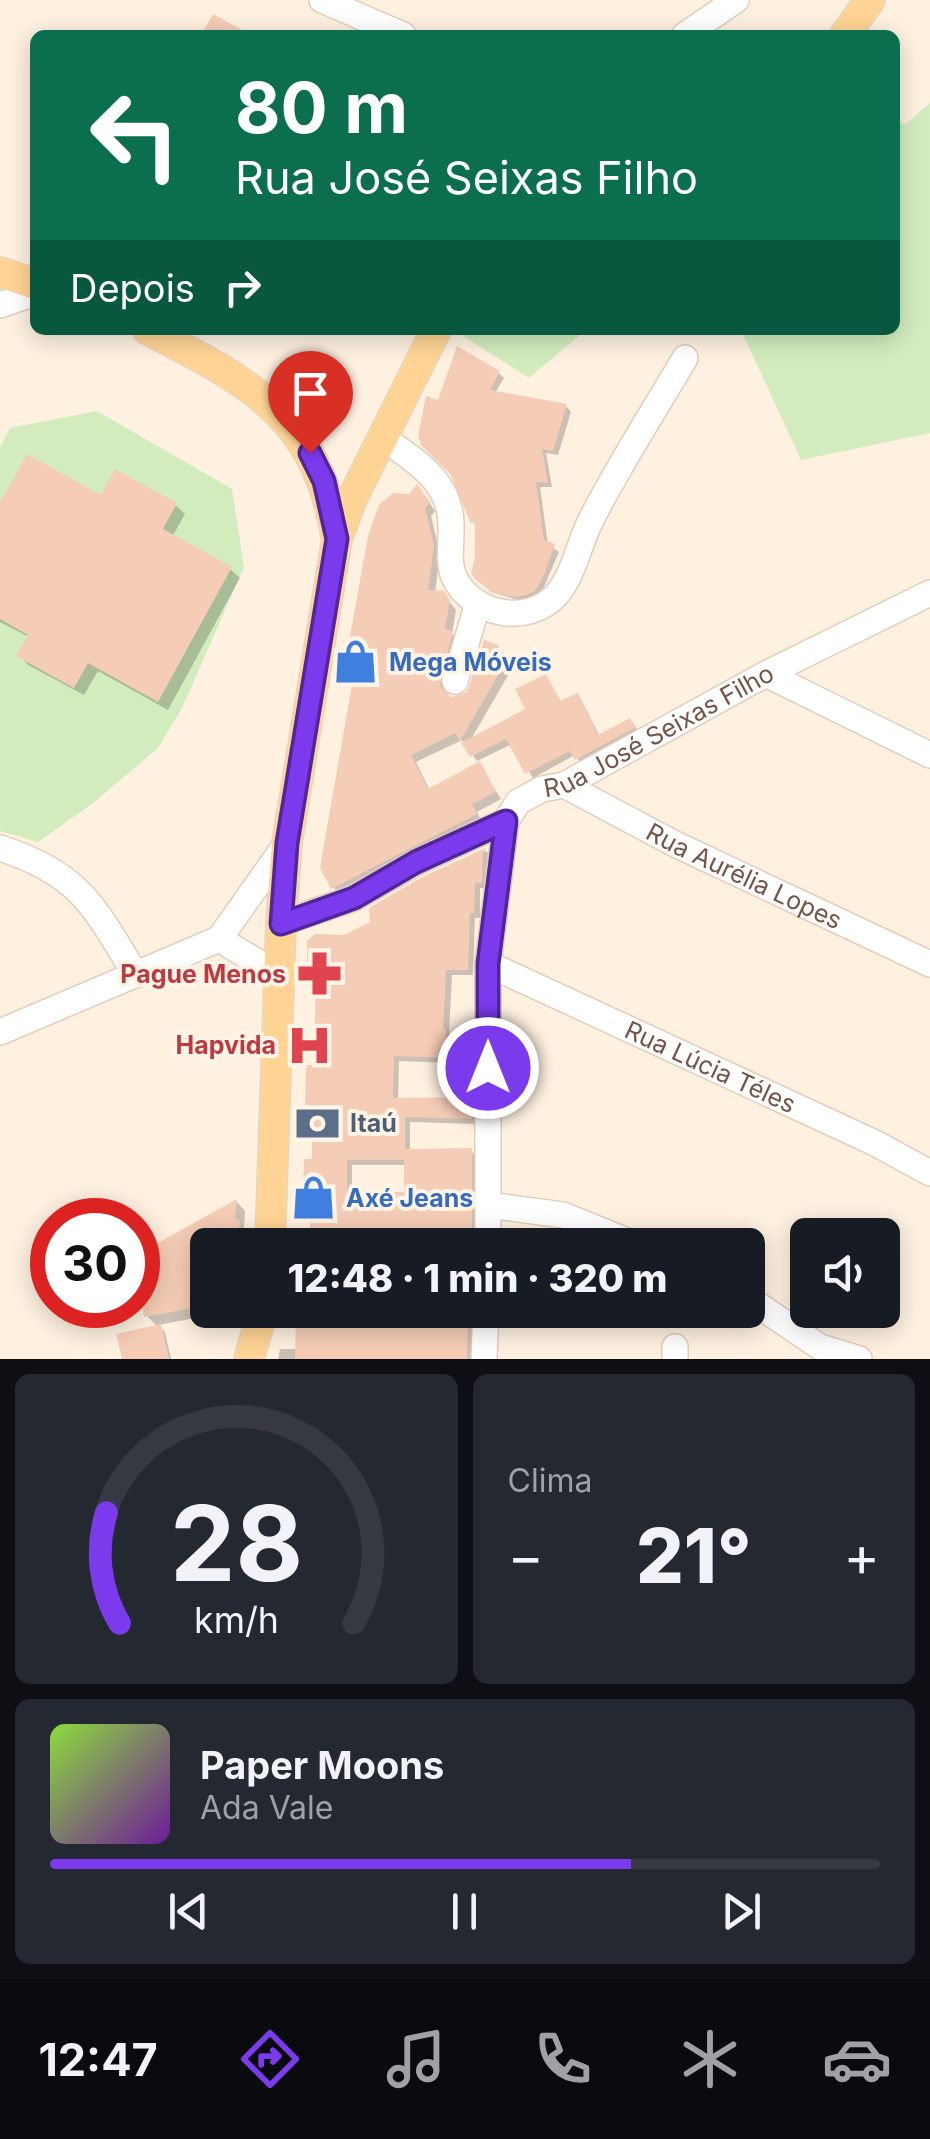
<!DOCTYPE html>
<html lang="pt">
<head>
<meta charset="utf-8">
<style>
	:root { --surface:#171b24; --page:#242831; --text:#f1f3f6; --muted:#9ea1a6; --line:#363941; --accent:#7c3aed }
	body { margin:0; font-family:Inter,sans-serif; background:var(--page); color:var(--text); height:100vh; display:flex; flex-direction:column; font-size:38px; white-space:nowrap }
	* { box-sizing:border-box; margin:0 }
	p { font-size:32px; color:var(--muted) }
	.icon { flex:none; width:55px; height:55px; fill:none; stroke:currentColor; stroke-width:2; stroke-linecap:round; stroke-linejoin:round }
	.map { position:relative; height:1359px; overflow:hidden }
	.side { display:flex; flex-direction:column; gap:15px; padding:15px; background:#0d0f14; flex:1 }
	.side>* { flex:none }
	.hud { position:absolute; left:30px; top:30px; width:870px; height:305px; border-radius:15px; box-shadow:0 5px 25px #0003; background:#0b6e4f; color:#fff; overflow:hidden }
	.controls { position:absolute; left:790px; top:1218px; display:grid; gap:20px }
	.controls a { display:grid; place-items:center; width:110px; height:110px; border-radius:15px; background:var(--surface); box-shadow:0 5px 25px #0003; font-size:50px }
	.speed { position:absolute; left:30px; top:1198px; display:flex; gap:20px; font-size:50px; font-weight:700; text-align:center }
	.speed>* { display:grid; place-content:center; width:130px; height:130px; border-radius:50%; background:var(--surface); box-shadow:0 5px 25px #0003; line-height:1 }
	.speed .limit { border:15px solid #d22; background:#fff; color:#111 }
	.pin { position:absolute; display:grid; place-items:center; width:85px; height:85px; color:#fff; margin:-102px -42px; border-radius:50% 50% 50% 0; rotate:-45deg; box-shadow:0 0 10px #0007 }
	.pin .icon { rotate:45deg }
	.me { position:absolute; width:110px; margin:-55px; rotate:0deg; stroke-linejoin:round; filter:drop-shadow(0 0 8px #0008) }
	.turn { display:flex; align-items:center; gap:35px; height:210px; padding:0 40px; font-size:45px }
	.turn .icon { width:130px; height:130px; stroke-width:2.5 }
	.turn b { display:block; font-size:70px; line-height:85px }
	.then { display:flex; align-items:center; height:95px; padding:0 40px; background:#0003; gap:20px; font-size:38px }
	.big { font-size:75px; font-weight:800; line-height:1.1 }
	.side .widget { flex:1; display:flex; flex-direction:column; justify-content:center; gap:15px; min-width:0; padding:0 35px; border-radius:15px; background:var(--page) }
	.side .dial { align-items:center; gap:0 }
	.dial svg { height:260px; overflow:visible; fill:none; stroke:var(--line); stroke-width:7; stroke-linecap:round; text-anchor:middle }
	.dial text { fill:var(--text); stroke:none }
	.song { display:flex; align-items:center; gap:30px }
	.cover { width:120px; height:120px; border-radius:15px; background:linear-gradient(135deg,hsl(90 70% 55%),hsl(280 70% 35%)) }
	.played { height:10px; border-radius:5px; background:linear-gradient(90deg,var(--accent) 70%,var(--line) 70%) }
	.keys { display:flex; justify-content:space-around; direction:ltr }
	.heat { display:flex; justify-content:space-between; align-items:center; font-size:55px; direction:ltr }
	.side .tiles { flex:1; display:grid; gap:15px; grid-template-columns:1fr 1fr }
	.widget:last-child { grid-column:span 2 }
	.trip { position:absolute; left:190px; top:1228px; width:575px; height:100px; border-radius:15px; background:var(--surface); box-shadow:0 5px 25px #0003; font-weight:800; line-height:100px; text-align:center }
	.dock { display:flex; height:160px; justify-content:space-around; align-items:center; background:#090b0e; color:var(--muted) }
	.dock .icon { width:70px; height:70px }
	.dock .on { color:var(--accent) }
	.dock b { font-size:45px; color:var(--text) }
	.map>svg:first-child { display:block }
</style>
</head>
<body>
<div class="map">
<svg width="930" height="1359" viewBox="0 0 930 1359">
	<rect width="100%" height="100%" fill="#fef1e0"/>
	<!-- green -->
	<path fill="#d2ecbe" d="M930,103V433L801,460L741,330H895V122L906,124Z
		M462,330H586L529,378L460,334Z
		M97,411L232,489L244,567L182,708L158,748L93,803L38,842L0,831V447L10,428Z"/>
	<!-- shadow -->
	<path fill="#0003" fill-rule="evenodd" d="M499,373L504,378L495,393L566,406L571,412L558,455L546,453L552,487H540L548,544L559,552L540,596L522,601L491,592L477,578L478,527L472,521L440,403Z
		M424,495L435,511L431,516L440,554L435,593L443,594L456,610L452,634L459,641L446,695L451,700L469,694L486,643L498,647L505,654L499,663L510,672L470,741L529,710L546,677L562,703L577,696L582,701L600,737L635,726L639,733L582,764L575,755L533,778L512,744L477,761L462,740L416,762L430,791L479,764L501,799L477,812L482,822L340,894L333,887L361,649L352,641Z
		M102,498L175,505L185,514L172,537L230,569L240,578L168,710L98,671L84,695L28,665L19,655L29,637L0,622V507Z
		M486,851L491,856L487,888H480V918H475L473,975H452L449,1034L452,1037L451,1063L399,1061L398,1100L471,1099L477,1106V1124L410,1122V1152L471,1151L477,1157V1245H310L312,1197L306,1190L315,1162V1127L307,1120L316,1068L318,978L309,972L345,937L373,924L424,880ZM352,1165H407V1194L352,1195Z
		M237,1202L245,1211L244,1227L248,1232L247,1245H208V1310H238L158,1325L165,1332L171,1359H124L158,1327L147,1316L138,1257Z
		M306,1310H466V1318L473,1325L472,1359H278L280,1349H297Z"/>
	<!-- building -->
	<path fill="#f5cdb6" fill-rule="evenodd" d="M213,14L251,35H201Z
		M457,346L500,371L490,390L567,404L553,451L542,449L548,483L536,482L544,540L555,544L544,575L535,591L526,595L516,597L493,593L475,579L471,573L475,557V523L470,522L451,475L421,445L418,435L426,396L438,400Z
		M27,454L101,495L115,469L177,503L163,529L232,567L158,702L88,663L74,688L16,656L28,635L0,619V502Z
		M417,484L430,502L425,508L434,545L428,590L444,591L450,600L445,629L453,631L440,686L451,697L467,692L484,640L499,645L492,656L505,663L460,741L455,733L411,755L428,789L480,761L496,792L472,804L477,814L331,889L320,868L359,644L349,642L368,536L379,505L393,493L409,494Z
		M546,674L560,701L578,693L598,735L630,718L636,727L575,760L570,751L525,774L506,739L470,757L461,743L525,709L515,689Z
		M486,848L483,854L482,883H475L474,913H470L468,970H446L443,1029H446V1058L394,1056L393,1098L472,1097V1119L405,1117V1149L472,1148V1244L310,1245V1191H303L304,1159H312V1121H305L306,1065H314L316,973H307V941L315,934L344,935L370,922L369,908L422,877ZM347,1160H404V1192H347Z
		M237,1199L235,1219L240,1220L238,1245H208V1305L144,1317L138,1283V1254Z
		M303,1310H399V1314L468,1317L467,1359H295L296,1311Z
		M161,1324L169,1359H122L116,1334Z"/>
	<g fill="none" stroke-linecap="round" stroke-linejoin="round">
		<defs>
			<g id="minor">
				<path d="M322,0L403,35"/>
				<path d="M685,35L736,0"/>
				<path d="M0,305L35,293"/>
				<path d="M383,438C415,461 450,480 451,524C452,541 447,560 454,577C472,615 528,627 557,594C575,573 579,542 592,518C620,463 654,411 685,358"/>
				<path d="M766,674L930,755"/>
				<path d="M455,681L478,603"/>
				<path id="s1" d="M564,785L675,844L930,964"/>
				<path d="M0,848C81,874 94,907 136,975"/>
				<path id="s2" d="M281,923L354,898L415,863L506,821L518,802L542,789L564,785L766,674L930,593"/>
				<path d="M219,939L281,976"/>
				<path id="s3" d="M488,964L875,1143L930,1173"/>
				<path d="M0,1032L219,939L287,843"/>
				<path d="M489,1205L563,1215L637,1245"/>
				<path d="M488,1245V964L506,821"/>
				<path d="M748,1298L820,1347L859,1359"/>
				<path d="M484,1359L486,1310"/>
				<path d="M675,1359V1347"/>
			</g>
			<path id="major" d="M845,35L870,0
				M0,272L35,284
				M148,330C249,382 316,415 336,536
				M270,1245L281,923L287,843L337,539L352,499L436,330
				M249,1359L263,1310"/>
		</defs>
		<!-- minor casing -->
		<use href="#minor" stroke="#e2cdbb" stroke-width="28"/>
		<!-- major casing -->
		<use href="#major" stroke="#ded6d3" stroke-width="32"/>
		<!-- minor -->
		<use href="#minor" stroke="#fff" stroke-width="25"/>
		<!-- major -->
		<use href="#major" stroke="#ffd495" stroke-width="30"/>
	</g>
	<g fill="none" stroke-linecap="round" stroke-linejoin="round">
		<defs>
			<path id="route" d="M310,453L324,481L337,539L287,843L281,924L354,898L416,862L506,821L488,964V1068"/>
		</defs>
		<!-- route casing -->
		<use href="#route" stroke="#51269a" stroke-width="25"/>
		<!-- route -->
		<use href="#route" stroke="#7c3aed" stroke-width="18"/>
	</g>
	<!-- icons -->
	<defs>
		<symbol id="shop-bare" viewBox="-9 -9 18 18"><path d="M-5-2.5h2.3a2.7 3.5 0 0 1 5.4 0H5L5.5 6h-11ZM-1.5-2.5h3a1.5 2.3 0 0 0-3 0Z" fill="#3f7fe0" stroke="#fff5e7" stroke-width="2.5" paint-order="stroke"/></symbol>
		<symbol id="pharmacy-bare" viewBox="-9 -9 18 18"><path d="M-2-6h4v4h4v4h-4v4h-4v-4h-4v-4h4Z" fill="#e0444e" stroke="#fff5e7" stroke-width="2.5" paint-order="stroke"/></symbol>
		<symbol id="hospital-bare" viewBox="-9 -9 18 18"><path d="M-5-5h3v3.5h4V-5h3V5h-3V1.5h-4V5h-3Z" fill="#e0444e" stroke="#fff5e7" stroke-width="2.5" paint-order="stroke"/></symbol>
		<symbol id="bank-bare" viewBox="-9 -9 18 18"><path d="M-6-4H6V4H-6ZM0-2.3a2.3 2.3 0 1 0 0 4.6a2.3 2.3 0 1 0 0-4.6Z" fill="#5c6f8a" stroke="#fff5e7" stroke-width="2.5" paint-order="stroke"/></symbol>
	</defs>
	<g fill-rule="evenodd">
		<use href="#shop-bare" x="324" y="630" width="63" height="63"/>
		<use href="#pharmacy-bare" x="288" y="942" width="63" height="63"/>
		<use href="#hospital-bare" x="278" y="1014" width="63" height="63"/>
		<use href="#bank-bare" x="286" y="1092" width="63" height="63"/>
		<use href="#shop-bare" x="282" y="1166" width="63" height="63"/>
	</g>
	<g text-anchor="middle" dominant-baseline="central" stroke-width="8" stroke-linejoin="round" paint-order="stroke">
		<!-- shop labels -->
		<g font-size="25" font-weight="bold" fill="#366cbe" stroke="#fff5e7" text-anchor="start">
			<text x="389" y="662">Mega Móveis</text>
			<text x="346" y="1198">Axé Jeans</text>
		</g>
		<!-- street labels -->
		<g font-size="25" fill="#765546" stroke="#fff5e7">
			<text stroke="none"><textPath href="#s2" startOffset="428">Rua José Seixas Filho</textPath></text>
			<text stroke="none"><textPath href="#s1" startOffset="202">Rua Aurélia Lopes</textPath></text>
			<text stroke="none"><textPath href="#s3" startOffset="245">Rua Lúcia Téles</textPath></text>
		</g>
		<!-- health labels -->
		<g font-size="25" font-weight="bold" fill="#be3a42" stroke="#fff5e7" text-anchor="end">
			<text x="286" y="974">Pague Menos</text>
			<text x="276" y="1045">Hapvida</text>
		</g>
		<!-- service labels -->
		<g font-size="25" font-weight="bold" fill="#4e5e75" stroke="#fff5e7" text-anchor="start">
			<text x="350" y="1123">Itaú</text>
		</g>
	</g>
</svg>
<div class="controls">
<a><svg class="icon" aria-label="sound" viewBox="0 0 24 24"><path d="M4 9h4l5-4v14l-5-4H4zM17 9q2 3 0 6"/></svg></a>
</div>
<div class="speed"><div class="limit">30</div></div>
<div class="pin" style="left:310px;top:453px;background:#d93025"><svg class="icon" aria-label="arrive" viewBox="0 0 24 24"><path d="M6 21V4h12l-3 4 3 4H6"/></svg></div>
<svg class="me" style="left:488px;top:1068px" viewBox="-20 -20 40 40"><circle r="17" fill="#7c3aed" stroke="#fff" stroke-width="3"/><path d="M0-11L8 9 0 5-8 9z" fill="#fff"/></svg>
<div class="trip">12:48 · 1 min · 320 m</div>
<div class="hud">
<div class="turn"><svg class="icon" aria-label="left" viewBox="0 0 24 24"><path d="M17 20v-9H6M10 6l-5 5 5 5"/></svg><div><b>80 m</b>Rua José Seixas Filho</div></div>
<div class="then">Depois<svg class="icon" aria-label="right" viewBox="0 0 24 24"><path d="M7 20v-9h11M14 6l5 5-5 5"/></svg></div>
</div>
</div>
<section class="side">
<div class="tiles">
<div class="widget dial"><svg viewBox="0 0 100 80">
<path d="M14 69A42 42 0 1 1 86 69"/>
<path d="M14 69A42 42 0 0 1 10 35" stroke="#7c3aed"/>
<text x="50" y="56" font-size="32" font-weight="700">28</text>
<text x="50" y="72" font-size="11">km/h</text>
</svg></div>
<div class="widget"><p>Clima</p>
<div class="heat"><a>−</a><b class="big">21°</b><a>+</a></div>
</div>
<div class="widget">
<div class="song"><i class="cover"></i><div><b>Paper Moons</b><p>Ada Vale</p></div></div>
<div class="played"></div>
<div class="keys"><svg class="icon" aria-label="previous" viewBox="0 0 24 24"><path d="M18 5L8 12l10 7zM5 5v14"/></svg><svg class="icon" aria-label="pause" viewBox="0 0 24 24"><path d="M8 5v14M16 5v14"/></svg><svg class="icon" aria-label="next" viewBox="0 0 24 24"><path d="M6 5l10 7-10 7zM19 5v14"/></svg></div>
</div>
</div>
</section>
<nav class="dock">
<b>12:47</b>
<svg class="icon on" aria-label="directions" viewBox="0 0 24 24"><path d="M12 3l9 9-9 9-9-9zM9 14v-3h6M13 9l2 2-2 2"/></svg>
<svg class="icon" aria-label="music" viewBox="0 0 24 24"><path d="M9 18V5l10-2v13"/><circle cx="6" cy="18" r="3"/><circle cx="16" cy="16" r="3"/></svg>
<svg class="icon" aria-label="phone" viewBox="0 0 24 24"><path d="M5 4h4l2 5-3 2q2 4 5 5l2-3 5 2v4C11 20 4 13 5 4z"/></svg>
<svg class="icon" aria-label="climate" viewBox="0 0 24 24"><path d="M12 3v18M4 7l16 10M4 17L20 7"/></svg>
<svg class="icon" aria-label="car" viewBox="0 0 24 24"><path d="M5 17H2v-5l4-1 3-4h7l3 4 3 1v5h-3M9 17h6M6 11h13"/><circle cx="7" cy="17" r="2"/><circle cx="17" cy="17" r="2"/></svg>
</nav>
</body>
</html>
